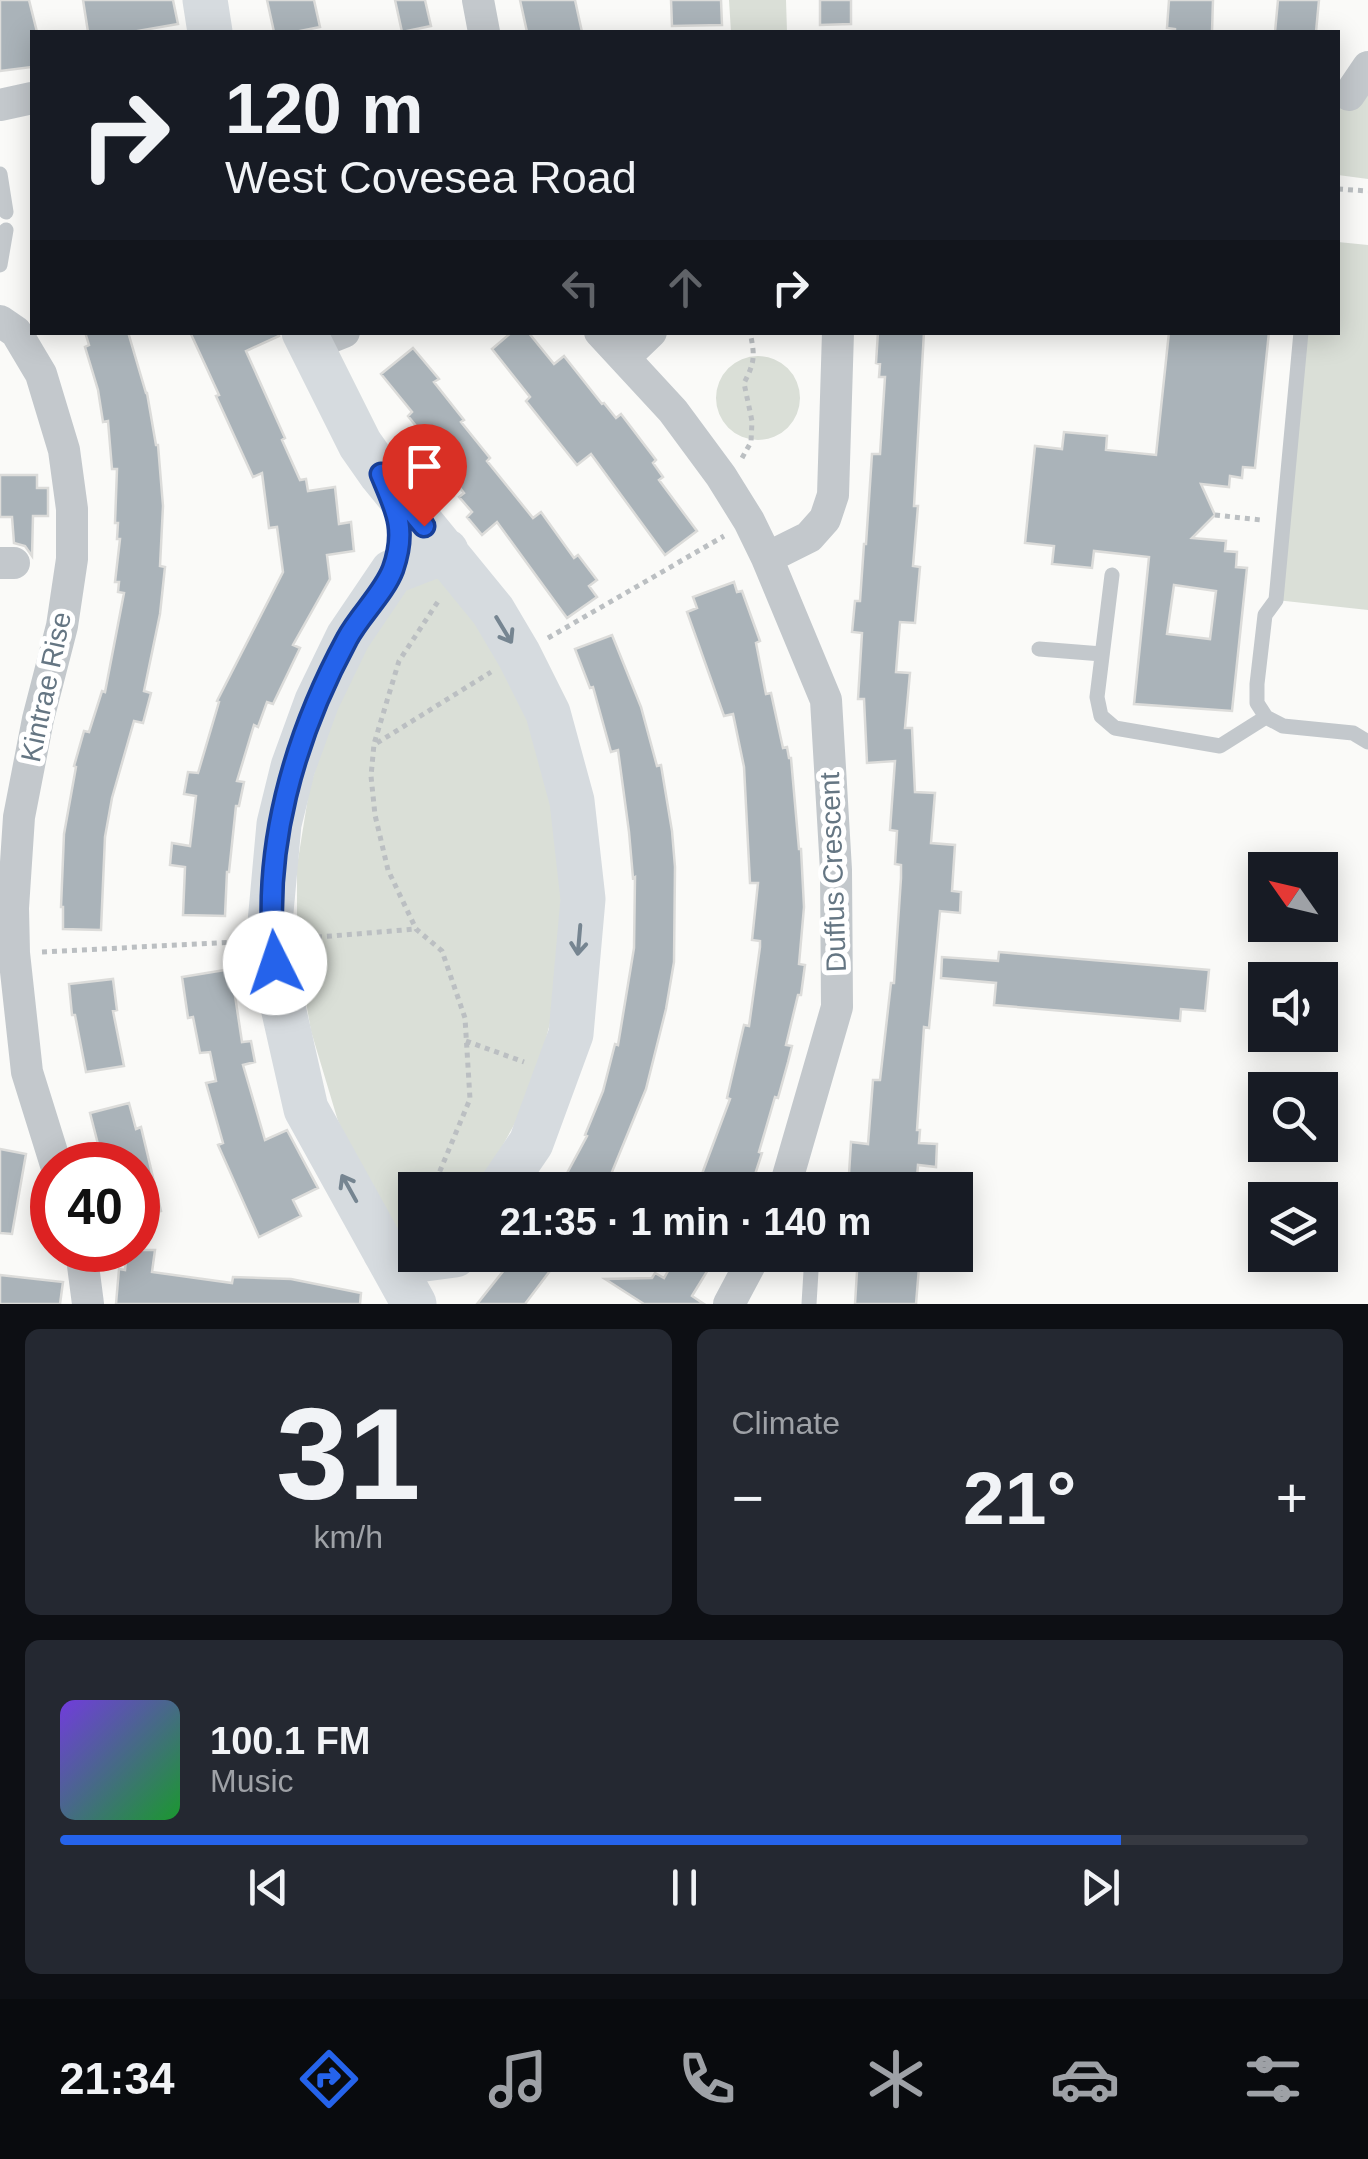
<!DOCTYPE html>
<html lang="en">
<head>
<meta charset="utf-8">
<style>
	:root { --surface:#171b24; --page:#242831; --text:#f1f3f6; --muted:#9ea1a6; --line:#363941; --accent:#2563eb }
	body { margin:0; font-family:Helvetica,sans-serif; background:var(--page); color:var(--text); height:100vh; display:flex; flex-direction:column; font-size:38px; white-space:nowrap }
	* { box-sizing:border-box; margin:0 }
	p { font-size:32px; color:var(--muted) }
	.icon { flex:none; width:55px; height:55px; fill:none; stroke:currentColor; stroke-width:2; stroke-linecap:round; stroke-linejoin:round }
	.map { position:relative; height:1304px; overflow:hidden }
	.panel { display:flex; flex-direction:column; gap:25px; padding:25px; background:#0d0f14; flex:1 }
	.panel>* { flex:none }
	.banner { position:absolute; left:30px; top:30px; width:1310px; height:305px; border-radius:0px; box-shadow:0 5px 25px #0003; background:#171b24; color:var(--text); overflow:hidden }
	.needle { width:65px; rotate:304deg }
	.tools { position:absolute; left:1248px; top:852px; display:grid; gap:20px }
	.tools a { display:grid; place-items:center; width:90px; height:90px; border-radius:0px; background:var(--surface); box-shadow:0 5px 25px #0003; font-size:50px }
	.speed { position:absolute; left:30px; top:1142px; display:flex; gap:20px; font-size:50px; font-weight:700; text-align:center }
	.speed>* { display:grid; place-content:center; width:130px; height:130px; border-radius:50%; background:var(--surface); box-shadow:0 5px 25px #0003; line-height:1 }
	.speed .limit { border:15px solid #d22; background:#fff; color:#111 }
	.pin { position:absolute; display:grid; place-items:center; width:85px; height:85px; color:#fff; margin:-102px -42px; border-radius:50% 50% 50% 0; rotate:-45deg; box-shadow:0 0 10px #0007 }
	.pin .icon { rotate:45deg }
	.me { position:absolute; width:110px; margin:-55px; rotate:356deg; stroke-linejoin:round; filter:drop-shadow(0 0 8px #0008) }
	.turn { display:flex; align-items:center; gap:35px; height:210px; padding:0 30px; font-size:45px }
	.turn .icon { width:130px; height:130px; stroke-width:2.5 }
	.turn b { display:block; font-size:70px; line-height:85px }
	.lanes { display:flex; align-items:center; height:95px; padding:0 30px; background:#0003; justify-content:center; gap:50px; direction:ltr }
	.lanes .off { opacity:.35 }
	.big { font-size:75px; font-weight:700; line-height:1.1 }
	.panel .widget { flex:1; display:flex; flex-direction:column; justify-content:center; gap:15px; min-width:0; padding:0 35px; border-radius:15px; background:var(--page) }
	.panel .dial { align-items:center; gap:0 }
	.dial b { font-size:130px; line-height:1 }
	.song { display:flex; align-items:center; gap:30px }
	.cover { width:120px; height:120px; border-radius:15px; background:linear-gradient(135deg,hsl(260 70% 55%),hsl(130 70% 35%)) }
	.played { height:10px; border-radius:5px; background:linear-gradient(90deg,var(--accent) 85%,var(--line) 85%) }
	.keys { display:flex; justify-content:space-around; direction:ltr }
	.heat { display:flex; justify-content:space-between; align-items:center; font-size:55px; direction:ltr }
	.panel .tiles { flex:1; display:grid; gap:25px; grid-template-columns:1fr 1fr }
	.widget:last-child { grid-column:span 2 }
	.trip { position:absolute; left:398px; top:1172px; width:575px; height:100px; border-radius:0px; background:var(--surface); box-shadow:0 5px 25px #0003; font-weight:700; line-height:100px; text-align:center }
	.tab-bar { display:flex; height:160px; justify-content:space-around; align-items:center; background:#090b0e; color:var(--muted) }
	.tab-bar .icon { width:70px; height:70px }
	.tab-bar .on { color:var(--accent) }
	.tab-bar b { font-size:45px; color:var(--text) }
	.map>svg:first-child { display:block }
</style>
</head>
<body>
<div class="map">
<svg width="1368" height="1304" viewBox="0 0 1368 1304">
	<rect width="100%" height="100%" fill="#fafaf8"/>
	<!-- green -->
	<path fill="#dadfd7" d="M729,0H786L787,32H731Z
		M1368,83V179L1338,175V97Z
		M1338,242L1368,245V610L1276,600L1301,333L1338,332Z
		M716 398a42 42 0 1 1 84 0a42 42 0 1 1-84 0Z
		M430,569L466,598L539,741L563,863L555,1004L542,1054L525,1105L478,1190H415V1248L389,1227L338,1121L311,1031L297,949V866L309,791L330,720L362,651L404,588Z"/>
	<!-- building -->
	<path fill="#aab3b9" stroke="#dcdcda" stroke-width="2.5" fill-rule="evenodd" d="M0,0H29L37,32H32V67L0,71Z
		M83,0H173L178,24L132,32H88Z
		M267,0H314L320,27L295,32H274Z
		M395,0H425L431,26L402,32Z
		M520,0H575L582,32H527Z
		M671,0H721L722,25L672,26Z
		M820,0H851V24L820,25Z
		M1169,0H1213L1212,32H1175V29L1167,28Z
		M1278,0H1319L1316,32H1275Z
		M85,332H128L146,393H147L156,445H158L163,506L160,566L165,567L160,614L144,691L151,693L143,723L134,721L112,798L105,837L101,930L63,929V907H61L64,834L76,767L74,766L84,731L89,732L102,691L105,692L124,593L118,592L119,582H115L120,539H117L118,523H115L117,469H112L108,421L103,422L98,390L85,347L89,345Z
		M190,332H278L279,336L246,351L285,438L282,440L300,480L306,479L308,491L335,487L339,524L351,522L354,551L327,555L330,579L293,645L300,648L273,704L267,702L258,727L254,725L237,781L244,782L239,806H236L229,872H227L225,916L183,915L185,867L170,865L172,843L190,846L196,796L184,794L188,772L198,773L219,702L217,701L283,572L277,527L269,528L262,473L253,477L216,396L219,395Z
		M512,332H528L554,364L564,356L602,404L604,403L616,418L621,414L656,460L653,463L663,477L659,480L697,531L665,555L591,454L577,465L526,401L530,397L492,349Z
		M878,332H924L914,506H918L913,566L920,567L915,623L900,622L896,672L910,673L905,728H912L915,792L935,793L931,843L955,845L952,891L961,892L960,913L940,911L929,1028L924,1027L917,1130H920L919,1143L937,1144L936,1167L918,1165L916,1190H848L851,1142L868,1144L873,1080H880L891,983H894L901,878V865L895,864L897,831L890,830L895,761L867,763L864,699H858L862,633L852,632L855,601H860L864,544H866L872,454H880L885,377H879L880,364L876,363Z
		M1169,332H1269L1255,468L1243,467L1242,478L1230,476L1229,487L1201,484L1215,515L1192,538L1226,541L1225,551L1237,552L1236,567L1247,568L1232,711L1134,704L1149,557L1094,551L1092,568L1052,564L1054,546L1025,543L1035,446L1062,449L1064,432L1107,436L1106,450L1156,455ZM1174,585L1216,591L1210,639L1167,634Z
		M413,348L439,379L434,382L464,420L461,422L490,458L487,461L533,518L541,512L574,558L578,555L597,580L589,586L597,597L567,618L497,522L482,535L467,517L472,512L459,497L464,493L434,455L437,452L408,416L412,412L381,374Z
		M0,475H37V488H48V516H33L32,556L25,546L14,543L12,517H0Z
		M734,582L737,592L742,591L760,641L756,643L766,694L771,693L783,748L787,747L789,758H791L799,849H801L804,907L799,964L805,965L801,995H798L786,1045L792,1046L788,1062L778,1098L775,1097L759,1152L762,1153L750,1190H696L730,1099L727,1098L744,1025L749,1026L760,947V941L752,940L758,883H750L744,767L733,714L724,716L687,612L697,608L693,597Z
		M612,635L641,707L657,766L661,765L672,831L675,867L674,962L666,1009L646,1089L612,1172L603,1190H558L587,1136L585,1135L603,1091L615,1044L618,1045L634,948L635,877L633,878L629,832L618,750L611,752L593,687L590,688L575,649Z
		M999,952L1209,970L1205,1011L1181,1009L1180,1021L994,1005L996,983L941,978L942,957L998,961Z
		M231,969L242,1042L251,1041L255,1062L243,1065L265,1140L287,1130L318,1188L293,1200L301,1216L259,1237L218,1145L223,1143L206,1083L216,1081L210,1052L200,1053L193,1017L188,1018L182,977Z
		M113,979L117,1010L113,1011L124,1066L86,1072L75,1015H72L69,984Z
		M129,1103L136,1129L141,1127L161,1211L138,1216V1165H113L110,1153L101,1156L90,1113Z
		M0,1149L26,1154L12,1234L0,1233Z
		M127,1250H155L152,1272L232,1283L233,1277L291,1279L361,1293L360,1304H116L119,1269L125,1270Z
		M516,1255H562L525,1304H477Z
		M677,1255H717L692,1296L704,1304H644L605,1279L652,1278L655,1273L664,1278Z
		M858,1255H920L916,1304H855Z
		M0,1275L63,1282L60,1304H0Z"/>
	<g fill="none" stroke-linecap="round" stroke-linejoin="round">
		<!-- path -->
		<path stroke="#bbbfc2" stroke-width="5" stroke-dasharray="5 5" stroke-linecap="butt" d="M1338,189L1368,191
			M742,458L751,442L752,421L744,383C755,362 755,356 750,332
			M1215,515L1261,520
			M548,638L724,536
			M377,743L491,672
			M307,938L416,929
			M42,952L236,942
			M466,1041L524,1062
			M432,1190L470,1099L465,1018L442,951L416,929L388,870L375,815L371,776L374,744L399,661L439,600
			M406,1216L415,1207"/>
		<!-- lane -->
		<path stroke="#c3c8cc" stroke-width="15" d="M0,174L6,212
			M0,265L6,230
			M1301,332L1276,600L1265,615L1257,684V703L1266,717L1283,726L1353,733L1368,742
			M1112,575L1097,697L1101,716L1115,728L1220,746L1266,717
			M1039,649L1102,654
			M809,1304L812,1255"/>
		<!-- street -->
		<path stroke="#c3c8cc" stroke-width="32" d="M478,0L484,32
			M1349,95L1368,67
			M0,105L32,98
			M0,321L16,332L41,374L64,450L72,509V559L62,626L38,719L19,817L13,908L14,953L27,1072L56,1165
			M600,332L673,411L721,476L749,521L767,558L826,700L836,870L837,1007L784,1190
			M309,346L344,332
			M624,358L651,332
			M767,558L809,537L825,519L833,495L838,332
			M0,563H14
			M81,1250L88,1304
			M729,1304L755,1255"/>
		<!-- secondary -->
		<path stroke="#d6dbdf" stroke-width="45" d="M205,0L210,32
			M304,332L360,444L381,474L493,611L519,655L548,713L572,801L583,899L571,1034L531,1143L499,1190
			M385,1252L425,1259L455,1255
			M414,1304L306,1109L278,985L270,923L279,824L293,767L317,701L348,637L392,572L446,551"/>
	</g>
	<!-- one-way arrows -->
	<defs><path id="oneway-shaft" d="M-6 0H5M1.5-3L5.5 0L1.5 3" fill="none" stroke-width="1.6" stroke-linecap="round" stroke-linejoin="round" transform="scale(2.5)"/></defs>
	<g stroke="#768591">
		<use href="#oneway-shaft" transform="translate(504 630) rotate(59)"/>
		<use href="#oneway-shaft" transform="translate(579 940) rotate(95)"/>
		<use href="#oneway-shaft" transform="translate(349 1188) rotate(-119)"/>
	</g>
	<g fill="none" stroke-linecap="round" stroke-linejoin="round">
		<defs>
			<path id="route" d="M275,963C261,851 294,737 347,639C359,616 384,593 393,569C407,529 396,510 381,474L424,526"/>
		</defs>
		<!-- route casing -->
		<use href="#route" stroke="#184099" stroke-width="25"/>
		<!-- route -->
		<use href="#route" stroke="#2563eb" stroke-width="18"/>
	</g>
	<g text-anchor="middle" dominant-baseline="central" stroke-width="10" stroke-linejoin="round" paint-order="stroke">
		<!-- street labels -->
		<g font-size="28" fill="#657683" stroke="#fff">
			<text transform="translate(46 687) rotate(-78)">Kintrae Rise</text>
			<text transform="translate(833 872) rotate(-92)">Duffus Crescent</text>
		</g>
	</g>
</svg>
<div class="tools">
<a><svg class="needle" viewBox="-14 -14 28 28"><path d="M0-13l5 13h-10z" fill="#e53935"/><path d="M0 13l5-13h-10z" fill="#9ea1a6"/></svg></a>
<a><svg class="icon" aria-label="sound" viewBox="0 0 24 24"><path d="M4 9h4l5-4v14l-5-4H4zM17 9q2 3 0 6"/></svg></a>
<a><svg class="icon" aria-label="search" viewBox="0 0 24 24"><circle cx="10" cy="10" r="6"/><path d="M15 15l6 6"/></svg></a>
<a><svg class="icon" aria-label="layers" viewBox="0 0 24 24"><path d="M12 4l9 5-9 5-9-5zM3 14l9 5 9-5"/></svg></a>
</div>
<div class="speed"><div class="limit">40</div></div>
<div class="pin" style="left:424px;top:526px;background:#d93025"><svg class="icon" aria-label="arrive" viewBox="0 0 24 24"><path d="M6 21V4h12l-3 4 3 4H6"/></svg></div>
<svg class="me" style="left:275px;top:963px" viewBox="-20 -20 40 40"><circle r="19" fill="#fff"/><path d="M0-13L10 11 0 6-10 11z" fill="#2563eb"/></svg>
<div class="trip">21:35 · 1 min · 140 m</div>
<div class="banner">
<div class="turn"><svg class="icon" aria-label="right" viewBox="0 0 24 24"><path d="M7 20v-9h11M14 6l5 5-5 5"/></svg><div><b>120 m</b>West Covesea Road</div></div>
<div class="lanes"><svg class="icon off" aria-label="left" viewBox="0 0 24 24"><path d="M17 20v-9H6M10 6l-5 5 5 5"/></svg><svg class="icon off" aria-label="ahead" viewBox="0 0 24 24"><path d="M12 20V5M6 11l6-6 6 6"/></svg><svg class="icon" aria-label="right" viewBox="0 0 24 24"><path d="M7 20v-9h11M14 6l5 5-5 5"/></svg></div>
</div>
</div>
<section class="panel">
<div class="tiles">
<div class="widget dial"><b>31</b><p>km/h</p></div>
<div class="widget"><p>Climate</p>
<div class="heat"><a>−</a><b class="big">21°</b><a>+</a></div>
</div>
<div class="widget">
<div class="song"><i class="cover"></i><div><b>100.1 FM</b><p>Music</p></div></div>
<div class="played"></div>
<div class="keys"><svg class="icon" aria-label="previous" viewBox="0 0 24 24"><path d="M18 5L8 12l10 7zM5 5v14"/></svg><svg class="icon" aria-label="pause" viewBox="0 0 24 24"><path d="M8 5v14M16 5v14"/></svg><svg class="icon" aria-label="next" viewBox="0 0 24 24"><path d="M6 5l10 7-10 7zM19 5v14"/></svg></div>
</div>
</div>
</section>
<nav class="tab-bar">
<b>21:34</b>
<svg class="icon on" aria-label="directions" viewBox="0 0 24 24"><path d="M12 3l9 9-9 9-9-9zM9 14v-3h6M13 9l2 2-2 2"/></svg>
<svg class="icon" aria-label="music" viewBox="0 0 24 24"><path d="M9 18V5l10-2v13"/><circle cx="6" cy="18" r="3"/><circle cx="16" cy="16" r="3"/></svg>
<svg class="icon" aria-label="phone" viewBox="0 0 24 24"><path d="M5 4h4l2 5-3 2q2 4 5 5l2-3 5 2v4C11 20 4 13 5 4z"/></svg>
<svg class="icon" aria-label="climate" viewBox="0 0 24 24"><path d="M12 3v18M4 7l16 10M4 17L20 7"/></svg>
<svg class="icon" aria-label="car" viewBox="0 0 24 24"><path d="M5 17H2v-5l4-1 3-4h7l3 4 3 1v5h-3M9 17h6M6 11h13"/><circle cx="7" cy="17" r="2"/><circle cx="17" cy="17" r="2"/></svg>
<svg class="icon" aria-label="filters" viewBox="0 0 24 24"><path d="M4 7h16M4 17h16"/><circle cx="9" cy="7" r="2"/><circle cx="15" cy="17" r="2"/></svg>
</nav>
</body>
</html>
